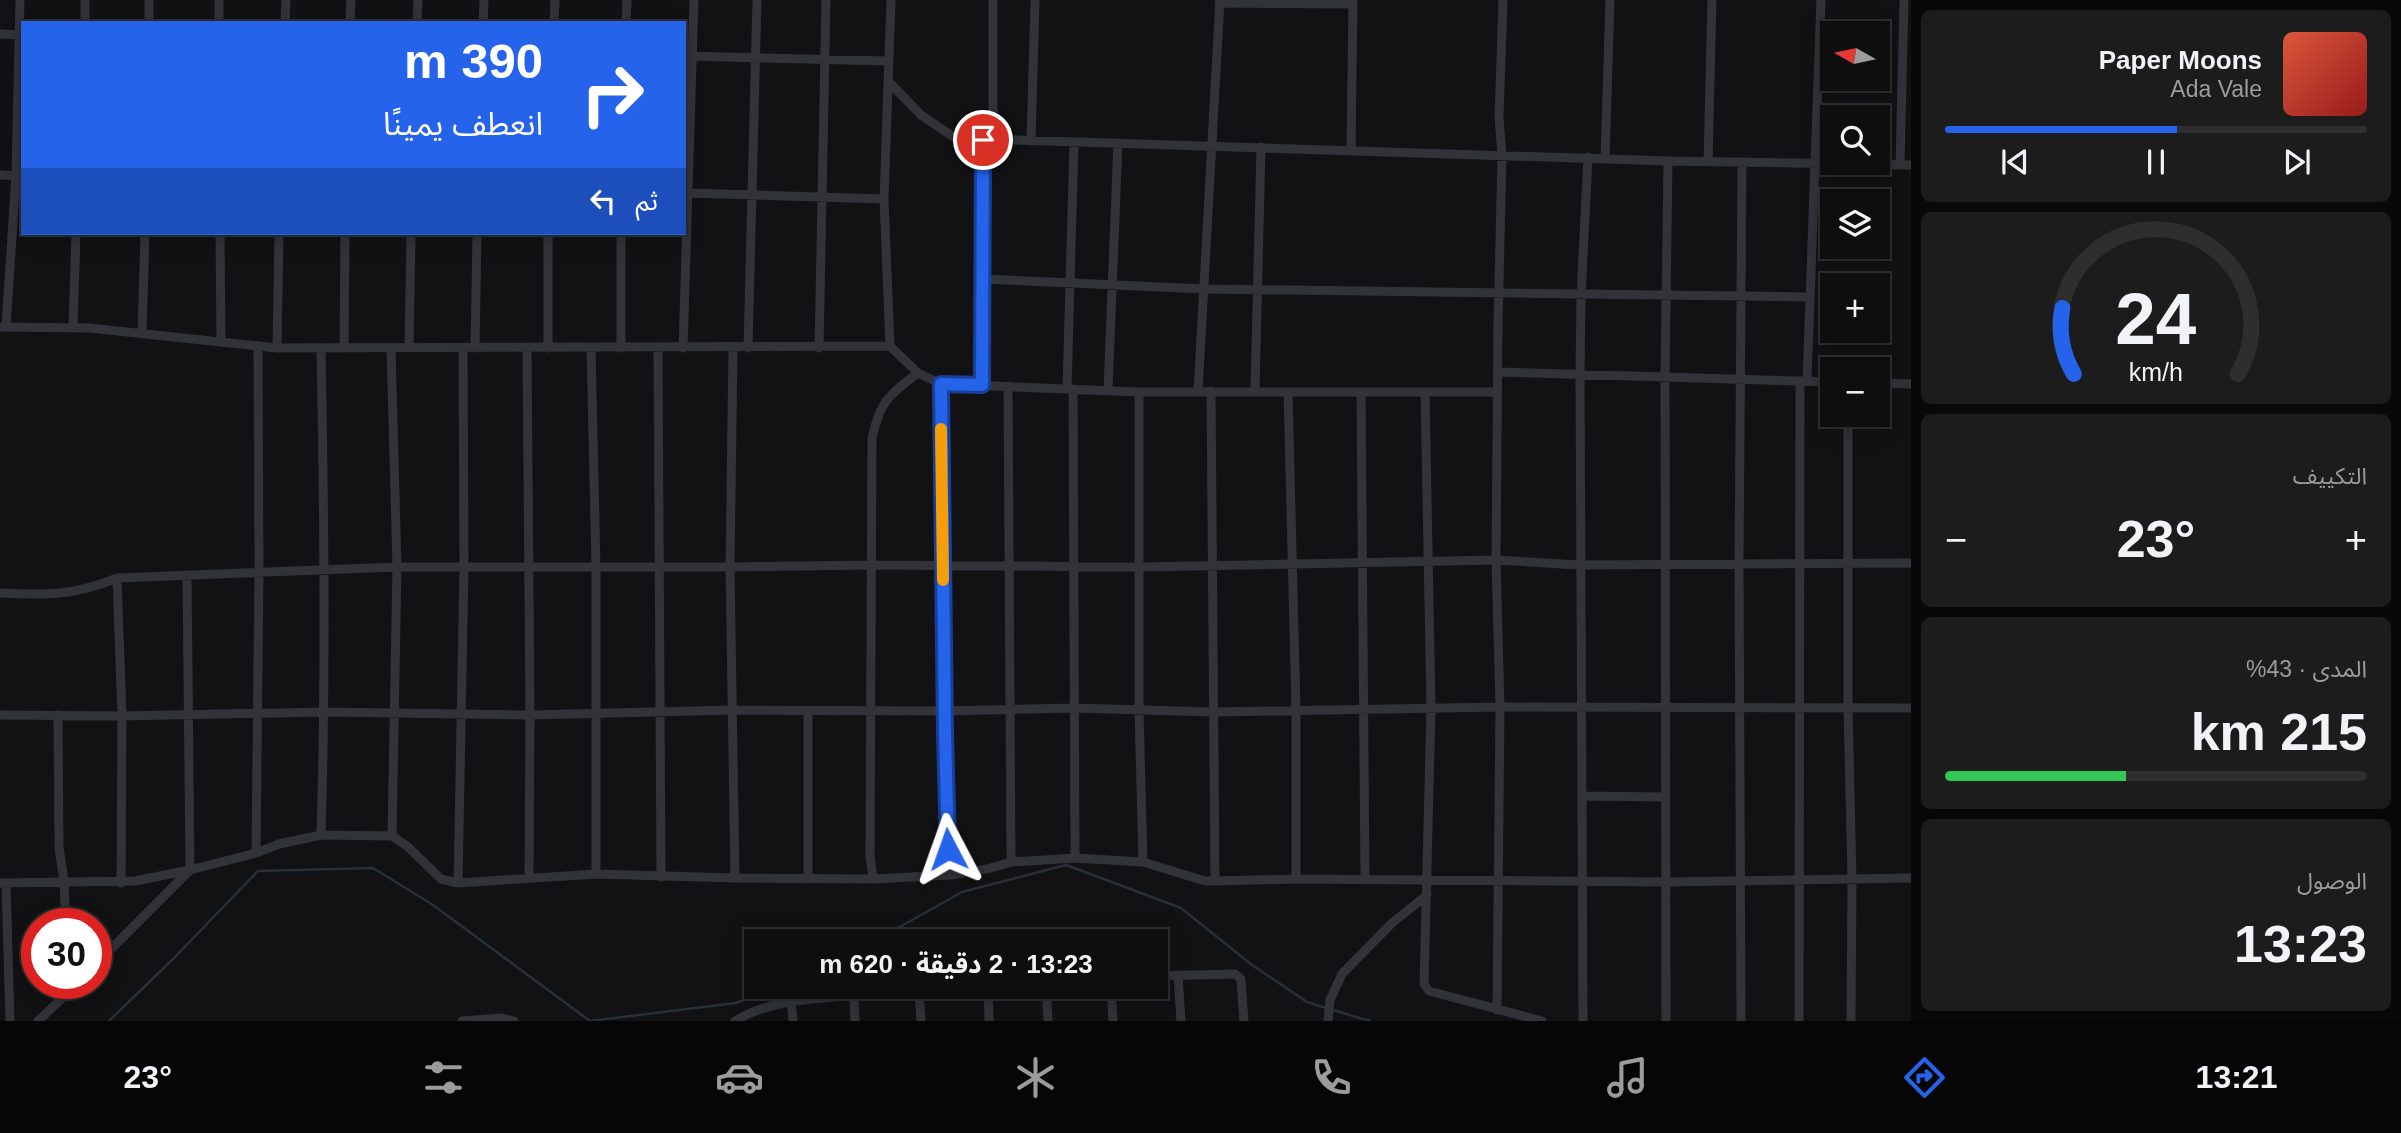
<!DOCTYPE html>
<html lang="ar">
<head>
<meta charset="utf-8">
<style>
	:root { --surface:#0e0e0f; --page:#1c1c1d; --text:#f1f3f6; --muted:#9b9c9e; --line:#2e2e2f; --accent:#2563eb }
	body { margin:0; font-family:Arial,"Noto Sans Arabic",sans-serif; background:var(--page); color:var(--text); direction:rtl; height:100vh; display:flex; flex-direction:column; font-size:26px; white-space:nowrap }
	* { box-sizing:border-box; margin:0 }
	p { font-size:23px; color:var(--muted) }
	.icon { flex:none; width:38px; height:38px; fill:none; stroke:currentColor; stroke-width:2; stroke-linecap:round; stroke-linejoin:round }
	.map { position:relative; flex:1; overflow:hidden; direction:ltr }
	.panel { display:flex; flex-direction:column; gap:10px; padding:10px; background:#080808; width:490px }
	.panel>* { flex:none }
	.hud { position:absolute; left:21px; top:21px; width:665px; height:214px; border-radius:0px; box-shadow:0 4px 18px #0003,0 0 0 2px var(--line); direction:rtl; background:#2563eb; color:#fff; overflow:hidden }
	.needle { width:46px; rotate:279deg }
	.fabs { position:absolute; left:1820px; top:21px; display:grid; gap:14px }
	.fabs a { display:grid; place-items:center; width:70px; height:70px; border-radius:0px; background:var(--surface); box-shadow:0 4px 18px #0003,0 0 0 2px var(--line); font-size:35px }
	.speed { position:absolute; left:21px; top:908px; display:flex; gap:14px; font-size:35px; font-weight:700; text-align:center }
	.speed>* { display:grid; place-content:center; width:91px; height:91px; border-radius:50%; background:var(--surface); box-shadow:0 4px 18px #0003,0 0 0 2px var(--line); line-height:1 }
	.speed .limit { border:10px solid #d22; background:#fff; color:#111 }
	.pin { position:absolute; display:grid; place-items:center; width:60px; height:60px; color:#fff; margin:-30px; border:4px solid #fff; border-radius:50%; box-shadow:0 2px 7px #0007 }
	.me { position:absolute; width:77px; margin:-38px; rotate:356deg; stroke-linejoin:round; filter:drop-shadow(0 0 5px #0008) }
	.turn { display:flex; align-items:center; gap:24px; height:147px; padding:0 28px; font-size:32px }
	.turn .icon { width:91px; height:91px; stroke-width:2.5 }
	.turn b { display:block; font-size:49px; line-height:60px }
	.then { display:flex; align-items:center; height:66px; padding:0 28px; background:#0003; gap:14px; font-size:26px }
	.big { font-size:52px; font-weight:700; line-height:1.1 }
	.panel .tile { flex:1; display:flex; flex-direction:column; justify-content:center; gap:10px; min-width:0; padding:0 24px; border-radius:10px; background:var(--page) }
	.panel .dial { align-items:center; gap:0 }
	.dial svg { height:182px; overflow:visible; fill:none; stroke:var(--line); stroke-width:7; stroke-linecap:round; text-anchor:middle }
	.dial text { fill:var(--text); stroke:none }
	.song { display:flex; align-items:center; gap:21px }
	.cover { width:84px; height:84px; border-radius:10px; background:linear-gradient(135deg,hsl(10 70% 55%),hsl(0 70% 35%)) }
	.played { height:7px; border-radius:4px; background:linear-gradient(90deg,var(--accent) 55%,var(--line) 55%) }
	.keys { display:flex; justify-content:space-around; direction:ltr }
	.heat { display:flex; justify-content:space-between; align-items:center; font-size:38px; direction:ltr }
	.charge { height:10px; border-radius:5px; background:linear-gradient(90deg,#34c759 43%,var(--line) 0) }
	.trip { position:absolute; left:744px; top:929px; width:424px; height:70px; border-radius:0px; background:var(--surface); box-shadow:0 4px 18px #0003,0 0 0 2px var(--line); font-weight:700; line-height:70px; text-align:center; direction:rtl }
	.tab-bar { display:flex; height:112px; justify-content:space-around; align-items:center; background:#060606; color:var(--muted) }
	.tab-bar .icon { width:49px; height:49px }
	.tab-bar .on { color:var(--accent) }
	.tab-bar b { font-size:32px; color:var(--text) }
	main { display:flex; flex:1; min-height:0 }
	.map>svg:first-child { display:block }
</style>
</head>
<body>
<main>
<section class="panel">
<div class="tile">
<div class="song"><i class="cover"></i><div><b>Paper Moons</b><p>Ada Vale</p></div></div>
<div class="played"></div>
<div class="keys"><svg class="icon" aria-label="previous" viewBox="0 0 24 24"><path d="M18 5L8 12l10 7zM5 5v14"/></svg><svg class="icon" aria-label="pause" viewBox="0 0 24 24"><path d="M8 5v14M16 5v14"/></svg><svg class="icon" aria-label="next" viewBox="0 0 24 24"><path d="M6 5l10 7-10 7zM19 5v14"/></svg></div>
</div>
<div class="tile dial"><svg viewBox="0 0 100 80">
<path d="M14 69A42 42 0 1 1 86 69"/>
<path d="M14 69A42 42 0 0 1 9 40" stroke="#2563eb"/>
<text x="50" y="56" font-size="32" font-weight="700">24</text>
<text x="50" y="72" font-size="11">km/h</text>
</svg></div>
<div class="tile"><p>التكييف</p>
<div class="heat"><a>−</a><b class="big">23°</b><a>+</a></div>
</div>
<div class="tile"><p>المدى · 43%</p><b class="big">215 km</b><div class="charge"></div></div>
<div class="tile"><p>الوصول</p><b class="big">13:23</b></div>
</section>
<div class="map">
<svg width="1911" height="1021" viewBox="0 0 1911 1021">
	<rect width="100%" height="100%" fill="#121214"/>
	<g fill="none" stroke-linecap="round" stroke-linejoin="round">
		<!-- stream -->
		<path stroke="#273038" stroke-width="2.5" d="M873,942L962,892L1066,865L1181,908L1252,965L1307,1002L1326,1008
			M1333,1010L1370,1021
			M109,1021L174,958L258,871L373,868L433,905L590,1021L736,1003L775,987"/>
		<!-- minor -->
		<path stroke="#323339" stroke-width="9" d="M891,0L884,199L890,346L918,373
			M1219,3L1353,4
			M85,23V0
			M149,23V0
			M219,23V0
			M285,23L286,0
			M350,23L351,0
			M417,23L418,0
			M483,23L484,0
			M554,23L555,0
			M626,23L627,0
			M0,34L23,35
			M684,56L889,61
			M888,81L921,115L955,138L1668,161L1911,165
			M993,141V0
			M1031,141L1035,0
			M1351,150L1353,0
			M1605,159L1610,0
			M1708,162L1712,0
			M1900,164L1904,0
			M0,175L23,176
			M686,193L884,199
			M220,233L221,342
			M621,233V348
			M983,279L1204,289L1810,297
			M0,327L89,328L277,348L890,346
			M6,327L16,176L20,0
			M73,327L76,233
			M142,333L145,233
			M277,348L279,233
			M321,348C324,511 326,672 321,835
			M344,348L345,233
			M409,348L411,233
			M475,348L477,233
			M548,348V233
			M591,348L596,567V874
			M658,348L661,877
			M683,348L694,0
			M733,348L730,567L735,878
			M748,348L757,0
			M819,348L826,0
			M391,349L397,567L392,836
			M527,349L530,715L529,877
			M1498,372L1832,382
			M1807,381L1821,0
			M1878,383L1911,384
			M941,384L946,823L951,875
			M982,385L983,140
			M1008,386L1011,862
			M1067,389L1074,142
			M1073,389L1075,858
			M1108,390L1118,143
			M1198,391L1220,0
			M1211,391L1215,881
			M1255,391L1261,147
			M1139,392V710L1143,862
			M1288,392L1296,710V879
			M1361,392L1365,880
			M1425,393L1431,708L1424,984L1429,991L1542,1021
			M1848,415V707L1852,879L1851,1021
			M117,578L122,716L121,883
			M0,593C46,595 74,596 117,578L397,567H730L872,565L1140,567L1496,560L1579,565L1911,563
			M0,715L122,716L325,712L530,715L733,710L944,711L1074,708L1213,712L1500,707L1911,708
			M58,715L59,848L64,881L66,924
			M1582,796L1666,797
			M256,853L259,571L258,346
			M808,879V712
			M873,879L870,856L872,438C880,401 889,395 918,373L941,384L1139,392H1497
			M0,883L135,881L190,870L256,853L279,844L321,835L392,836L407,846L441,879L458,883L596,874L735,878L873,879L951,875L987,869L1011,862L1075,858L1143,862L1205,881H1215L1296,879L1666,882L1911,878
			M6,883L10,1021
			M458,883L464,567L463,349
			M96,964L190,870L187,575
			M1178,975L1181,1021
			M1155,976L1235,974L1241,979L1244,1021
			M988,987L989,1021
			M1046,987L1048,1021
			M1111,987L1113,1021
			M919,990L921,1021
			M854,996L855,1021
			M791,1001L793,1021
			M1497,1010L1500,707L1496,560L1498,325L1502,156L1499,117L1503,0
			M38,1021L77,984
			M462,1021L502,1018L514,1021
			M735,1021C771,999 815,999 856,995C897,992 939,989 980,987
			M1328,1021L1330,1000L1342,974L1392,923L1427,895
			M1583,1021L1580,374L1581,296L1588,157
			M1666,1021L1665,377L1668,161
			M1741,1021L1739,563L1742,163
			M1799,1021L1800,381"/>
	</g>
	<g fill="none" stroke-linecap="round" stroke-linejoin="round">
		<defs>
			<path id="route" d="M948,849L945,733L941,384L982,385L983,140"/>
		</defs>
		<!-- route casing -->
		<use href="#route" stroke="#184099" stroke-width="18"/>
		<!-- route -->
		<use href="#route" stroke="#2563eb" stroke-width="12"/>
		<!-- slow -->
		<path stroke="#f59e0b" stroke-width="12" d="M941,429L943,580"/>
	</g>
</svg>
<div class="fabs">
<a><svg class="needle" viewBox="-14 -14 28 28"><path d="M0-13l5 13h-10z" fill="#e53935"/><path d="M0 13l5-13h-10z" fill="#9b9c9e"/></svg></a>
<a><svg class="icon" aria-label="search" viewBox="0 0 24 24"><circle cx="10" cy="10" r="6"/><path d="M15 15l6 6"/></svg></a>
<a><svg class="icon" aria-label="layers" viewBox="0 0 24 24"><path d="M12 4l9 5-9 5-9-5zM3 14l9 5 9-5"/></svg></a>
<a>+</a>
<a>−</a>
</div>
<div class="speed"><div class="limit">30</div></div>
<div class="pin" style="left:983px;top:140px;background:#d93025"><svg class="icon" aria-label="arrive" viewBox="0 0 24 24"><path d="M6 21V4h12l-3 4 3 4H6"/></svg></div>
<svg class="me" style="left:948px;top:849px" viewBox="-20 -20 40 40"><path d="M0-17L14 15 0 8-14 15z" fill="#2563eb" stroke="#fff" stroke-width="4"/></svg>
<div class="trip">13:23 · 2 دقيقة · 620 m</div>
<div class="hud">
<div class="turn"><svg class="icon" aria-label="right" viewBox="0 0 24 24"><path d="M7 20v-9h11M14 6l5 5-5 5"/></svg><div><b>390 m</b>انعطف يمينًا</div></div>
<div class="then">ثم<svg class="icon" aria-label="left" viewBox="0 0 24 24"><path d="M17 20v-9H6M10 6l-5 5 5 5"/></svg></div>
</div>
</div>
</main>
<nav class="tab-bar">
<b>13:21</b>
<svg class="icon on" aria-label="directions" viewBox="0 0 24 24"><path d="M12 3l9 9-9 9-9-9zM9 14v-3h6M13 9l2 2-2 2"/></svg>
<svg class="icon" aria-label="music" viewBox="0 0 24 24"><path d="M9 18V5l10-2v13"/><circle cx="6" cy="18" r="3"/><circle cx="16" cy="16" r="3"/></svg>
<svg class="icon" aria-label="phone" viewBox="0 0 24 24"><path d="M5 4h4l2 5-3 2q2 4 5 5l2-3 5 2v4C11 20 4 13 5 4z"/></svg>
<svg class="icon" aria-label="climate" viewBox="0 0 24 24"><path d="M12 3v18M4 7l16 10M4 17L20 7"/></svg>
<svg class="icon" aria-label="car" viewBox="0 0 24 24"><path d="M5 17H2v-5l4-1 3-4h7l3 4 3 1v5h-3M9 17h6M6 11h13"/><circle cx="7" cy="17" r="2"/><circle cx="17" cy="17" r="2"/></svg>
<svg class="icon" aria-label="filters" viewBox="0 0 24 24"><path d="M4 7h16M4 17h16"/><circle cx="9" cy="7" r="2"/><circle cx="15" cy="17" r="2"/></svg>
<b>23°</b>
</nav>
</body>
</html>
